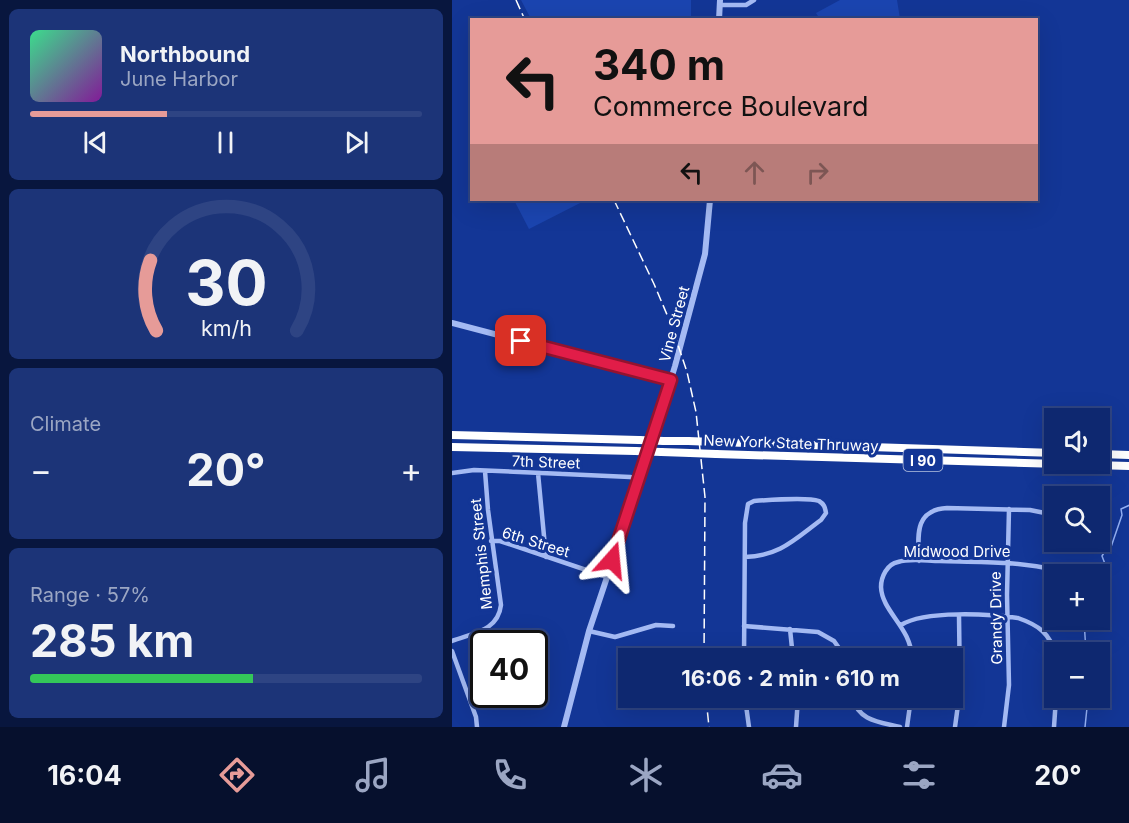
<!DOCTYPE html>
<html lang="en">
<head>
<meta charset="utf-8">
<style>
	:root { --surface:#0e2870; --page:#1c3478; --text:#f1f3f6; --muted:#9ba6c3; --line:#2e4483; --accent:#e69b98 }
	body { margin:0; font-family:Inter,sans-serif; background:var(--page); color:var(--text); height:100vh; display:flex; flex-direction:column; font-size:22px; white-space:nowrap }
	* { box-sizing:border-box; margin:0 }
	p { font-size:20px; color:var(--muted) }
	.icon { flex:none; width:33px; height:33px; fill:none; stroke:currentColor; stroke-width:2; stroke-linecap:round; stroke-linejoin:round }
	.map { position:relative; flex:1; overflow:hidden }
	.sheet { display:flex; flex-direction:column; gap:9px; padding:9px; background:#08163e; width:452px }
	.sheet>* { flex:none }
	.banner { position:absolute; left:18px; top:18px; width:568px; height:183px; border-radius:0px; box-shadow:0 6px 24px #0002,0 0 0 2px var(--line); background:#e69b98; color:#111; overflow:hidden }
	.controls { position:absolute; left:592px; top:408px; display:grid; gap:12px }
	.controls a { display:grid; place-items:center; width:66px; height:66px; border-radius:0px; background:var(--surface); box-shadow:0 6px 24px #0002,0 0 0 2px var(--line); font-size:30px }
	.speed { position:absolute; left:18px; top:630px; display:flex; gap:12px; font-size:30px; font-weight:700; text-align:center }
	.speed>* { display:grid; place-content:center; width:78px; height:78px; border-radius:50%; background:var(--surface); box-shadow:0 6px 24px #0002,0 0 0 2px var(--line); line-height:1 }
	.speed .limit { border:3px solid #111; border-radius:9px; background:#fff; color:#111 }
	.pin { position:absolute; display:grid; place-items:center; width:51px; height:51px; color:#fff; margin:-26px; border-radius:12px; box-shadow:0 3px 9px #0006 }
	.me { position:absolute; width:66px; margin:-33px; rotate:18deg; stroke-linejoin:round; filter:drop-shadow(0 0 4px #0008) }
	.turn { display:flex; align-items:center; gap:21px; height:126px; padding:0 24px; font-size:27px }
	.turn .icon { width:78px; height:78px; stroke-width:2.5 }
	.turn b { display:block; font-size:42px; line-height:51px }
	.lanes { display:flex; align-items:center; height:57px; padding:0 24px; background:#0003; justify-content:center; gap:30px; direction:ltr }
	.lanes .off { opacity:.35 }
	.big { font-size:45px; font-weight:700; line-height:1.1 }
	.sheet .widget { flex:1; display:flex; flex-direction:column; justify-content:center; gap:9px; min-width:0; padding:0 21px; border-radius:9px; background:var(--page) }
	.sheet .dial { align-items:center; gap:0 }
	.dial svg { height:156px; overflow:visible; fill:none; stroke:var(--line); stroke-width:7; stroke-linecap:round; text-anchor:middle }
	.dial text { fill:var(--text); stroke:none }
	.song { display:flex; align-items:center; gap:18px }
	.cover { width:72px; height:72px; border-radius:9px; background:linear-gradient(135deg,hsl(150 70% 55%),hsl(290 70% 35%)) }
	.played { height:6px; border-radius:3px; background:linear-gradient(90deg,var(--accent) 35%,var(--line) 35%) }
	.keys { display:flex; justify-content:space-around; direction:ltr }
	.heat { display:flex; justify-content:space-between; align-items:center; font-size:33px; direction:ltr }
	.charge { height:9px; border-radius:4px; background:linear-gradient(90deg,#34c759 57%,var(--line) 0) }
	.trip { position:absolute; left:166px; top:648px; width:345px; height:60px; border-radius:0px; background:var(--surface); box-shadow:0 6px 24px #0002,0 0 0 2px var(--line); font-weight:700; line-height:60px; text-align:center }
	.menu { display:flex; height:96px; justify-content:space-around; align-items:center; background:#06102d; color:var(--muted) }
	.menu .icon { width:42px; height:42px }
	.menu .selected { color:var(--accent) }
	.menu b { font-size:27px; color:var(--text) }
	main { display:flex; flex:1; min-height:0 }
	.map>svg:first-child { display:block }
</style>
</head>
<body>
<main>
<section class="sheet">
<div class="widget">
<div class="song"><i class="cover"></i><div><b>Northbound</b><p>June Harbor</p></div></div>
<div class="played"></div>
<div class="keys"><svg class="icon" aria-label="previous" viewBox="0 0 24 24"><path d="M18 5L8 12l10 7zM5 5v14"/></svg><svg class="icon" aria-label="pause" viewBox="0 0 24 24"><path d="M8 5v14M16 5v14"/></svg><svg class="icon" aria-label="next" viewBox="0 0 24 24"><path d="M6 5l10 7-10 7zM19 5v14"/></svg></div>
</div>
<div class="widget dial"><svg viewBox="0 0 100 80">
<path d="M14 69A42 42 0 1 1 86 69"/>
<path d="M14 69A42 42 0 0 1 11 33" stroke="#e69b98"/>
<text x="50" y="56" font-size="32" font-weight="700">30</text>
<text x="50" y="72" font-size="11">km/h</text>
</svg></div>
<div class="widget"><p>Climate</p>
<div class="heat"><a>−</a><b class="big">20°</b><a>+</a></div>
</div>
<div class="widget"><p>Range · 57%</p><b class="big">285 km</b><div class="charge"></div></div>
</section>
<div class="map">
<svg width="678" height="727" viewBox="0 0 678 727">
	<rect width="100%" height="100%" fill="#133696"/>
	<!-- green -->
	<path fill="#1b45b0" d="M69,0H239V19H79Z
		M388,0H445L448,19H368L364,13Z
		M68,200H134L77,229L63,202Z"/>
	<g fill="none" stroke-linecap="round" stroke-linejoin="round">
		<!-- stream -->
		<path stroke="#95b2f6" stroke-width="1.5" d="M633,574L637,569L649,568L653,564L650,556L653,551L659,547L670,515L669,509L678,505
			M632,620L634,652
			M633,727L636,698"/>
		<!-- minor -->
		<path stroke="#a4baf3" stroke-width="4.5" d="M268,5H294L302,0
			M0,473L22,470L178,477L188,479
			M86,473L94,557
			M39,541H48L155,577
			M467,561C466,536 462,510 495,508L578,510L603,515
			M449,625C473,610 538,614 566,618C586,625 598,633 603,654
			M292,626L366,632L382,641L394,658
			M338,629L341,658
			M137,631L163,637L204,625L221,626
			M0,641C21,633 46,631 49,605L36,510L33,471
			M0,651L24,717L25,727
			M292,658L293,523L296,504L302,501C315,500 356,497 367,501C372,504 373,507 374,513L369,520C343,539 328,556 293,557
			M460,658C459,627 430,612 429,587C429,577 435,564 446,562C458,558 475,561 488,561C527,562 565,561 603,570
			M293,698L297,727
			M401,698C406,721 428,722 448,727
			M344,727L346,698
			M455,727L459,698
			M503,727L508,690L507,616
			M552,727L557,685L555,595L557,509
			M602,727L604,698"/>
		<!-- tertiary -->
		<path stroke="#a4baf3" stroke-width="6" d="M267,20L268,0
			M0,323L219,380
			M112,727L137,631L196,455L223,366L253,254L258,200"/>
		<!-- motorway -->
		<path stroke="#fff" stroke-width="8" d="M0,435L187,440
			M212,441H236
			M263,442L603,453
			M0,447L183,451
			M209,452L238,453
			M264,454L678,466
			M648,454L678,455"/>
		<!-- rail -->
		<path stroke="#fff" stroke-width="1.5" stroke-dasharray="10 4.5" stroke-linecap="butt" d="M64,0L73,20
			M162,200L202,284L219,324L235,372L244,412L253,497L252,658
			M254,698L257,727"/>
		<!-- motorway-bridge -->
		<path stroke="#fff" stroke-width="8" d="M187,440L212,441
			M236,441L263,442
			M183,451L209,452
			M238,453L264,454"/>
	</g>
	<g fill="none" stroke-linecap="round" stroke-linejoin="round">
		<defs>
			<path id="route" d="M69,341L219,380L160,560"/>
		</defs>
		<!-- route casing -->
		<use href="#route" stroke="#92132f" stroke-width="15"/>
		<!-- route -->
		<use href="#route" stroke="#e11d48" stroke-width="10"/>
	</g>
	<g text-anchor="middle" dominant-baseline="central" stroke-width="6" stroke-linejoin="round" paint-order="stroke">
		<!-- shield labels -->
		<rect fill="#133696" stroke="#b8c3e0" stroke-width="1.5" x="451.5" y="449" width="39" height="22" rx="4.5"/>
		<g font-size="14" font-weight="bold" fill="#fff">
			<text x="471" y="460">I 90</text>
		</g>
		<!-- street labels -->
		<g font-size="15" fill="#fff" stroke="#133696">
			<text transform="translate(222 324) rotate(-75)">Vine Street</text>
			<text transform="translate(339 443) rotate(2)">New York State Thruway</text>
			<text transform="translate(94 462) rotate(2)">7th Street</text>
			<text transform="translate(84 542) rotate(17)">6th Street</text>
			<text x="505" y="551">Midwood Drive</text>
			<text transform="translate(29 554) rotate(-96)">Memphis Street</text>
			<text transform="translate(544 618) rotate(-91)">Grandy Drive</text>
		</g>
	</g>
</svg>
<div class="controls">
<a><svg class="icon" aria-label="sound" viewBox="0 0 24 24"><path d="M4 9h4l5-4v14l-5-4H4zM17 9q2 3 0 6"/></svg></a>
<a><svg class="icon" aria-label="search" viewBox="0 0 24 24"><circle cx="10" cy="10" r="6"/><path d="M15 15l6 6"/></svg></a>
<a>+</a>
<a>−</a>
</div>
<div class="speed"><div class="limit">40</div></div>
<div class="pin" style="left:69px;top:341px;background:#d93025"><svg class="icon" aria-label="arrive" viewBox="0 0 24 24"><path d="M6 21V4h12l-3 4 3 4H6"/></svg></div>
<svg class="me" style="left:160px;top:560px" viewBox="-20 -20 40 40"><path d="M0-17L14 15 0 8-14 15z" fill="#e11d48" stroke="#fff" stroke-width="4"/></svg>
<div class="trip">16:06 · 2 min · 610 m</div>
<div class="banner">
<div class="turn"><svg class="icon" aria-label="left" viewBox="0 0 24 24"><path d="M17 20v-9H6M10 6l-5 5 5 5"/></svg><div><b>340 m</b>Commerce Boulevard</div></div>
<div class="lanes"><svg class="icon" aria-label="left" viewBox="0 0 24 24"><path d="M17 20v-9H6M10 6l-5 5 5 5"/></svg><svg class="icon off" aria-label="ahead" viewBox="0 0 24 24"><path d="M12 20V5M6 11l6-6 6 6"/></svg><svg class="icon off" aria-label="right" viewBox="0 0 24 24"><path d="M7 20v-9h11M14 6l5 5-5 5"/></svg></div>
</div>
</div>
</main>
<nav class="menu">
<b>16:04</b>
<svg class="icon selected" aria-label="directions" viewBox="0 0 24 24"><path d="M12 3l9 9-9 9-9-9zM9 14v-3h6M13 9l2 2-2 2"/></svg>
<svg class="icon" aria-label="music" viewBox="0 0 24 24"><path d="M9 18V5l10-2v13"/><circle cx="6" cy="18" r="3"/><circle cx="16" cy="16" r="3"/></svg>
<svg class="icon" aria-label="phone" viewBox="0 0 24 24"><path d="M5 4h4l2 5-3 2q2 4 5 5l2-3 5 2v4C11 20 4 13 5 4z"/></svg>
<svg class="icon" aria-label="climate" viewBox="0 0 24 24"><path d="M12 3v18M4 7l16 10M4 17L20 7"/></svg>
<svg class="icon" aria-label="car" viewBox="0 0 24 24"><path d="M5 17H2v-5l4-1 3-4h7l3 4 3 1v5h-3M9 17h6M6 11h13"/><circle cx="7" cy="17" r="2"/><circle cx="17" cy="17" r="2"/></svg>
<svg class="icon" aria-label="filters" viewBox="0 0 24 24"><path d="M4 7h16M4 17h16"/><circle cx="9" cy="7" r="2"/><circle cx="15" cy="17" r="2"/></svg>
<b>20°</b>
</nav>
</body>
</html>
